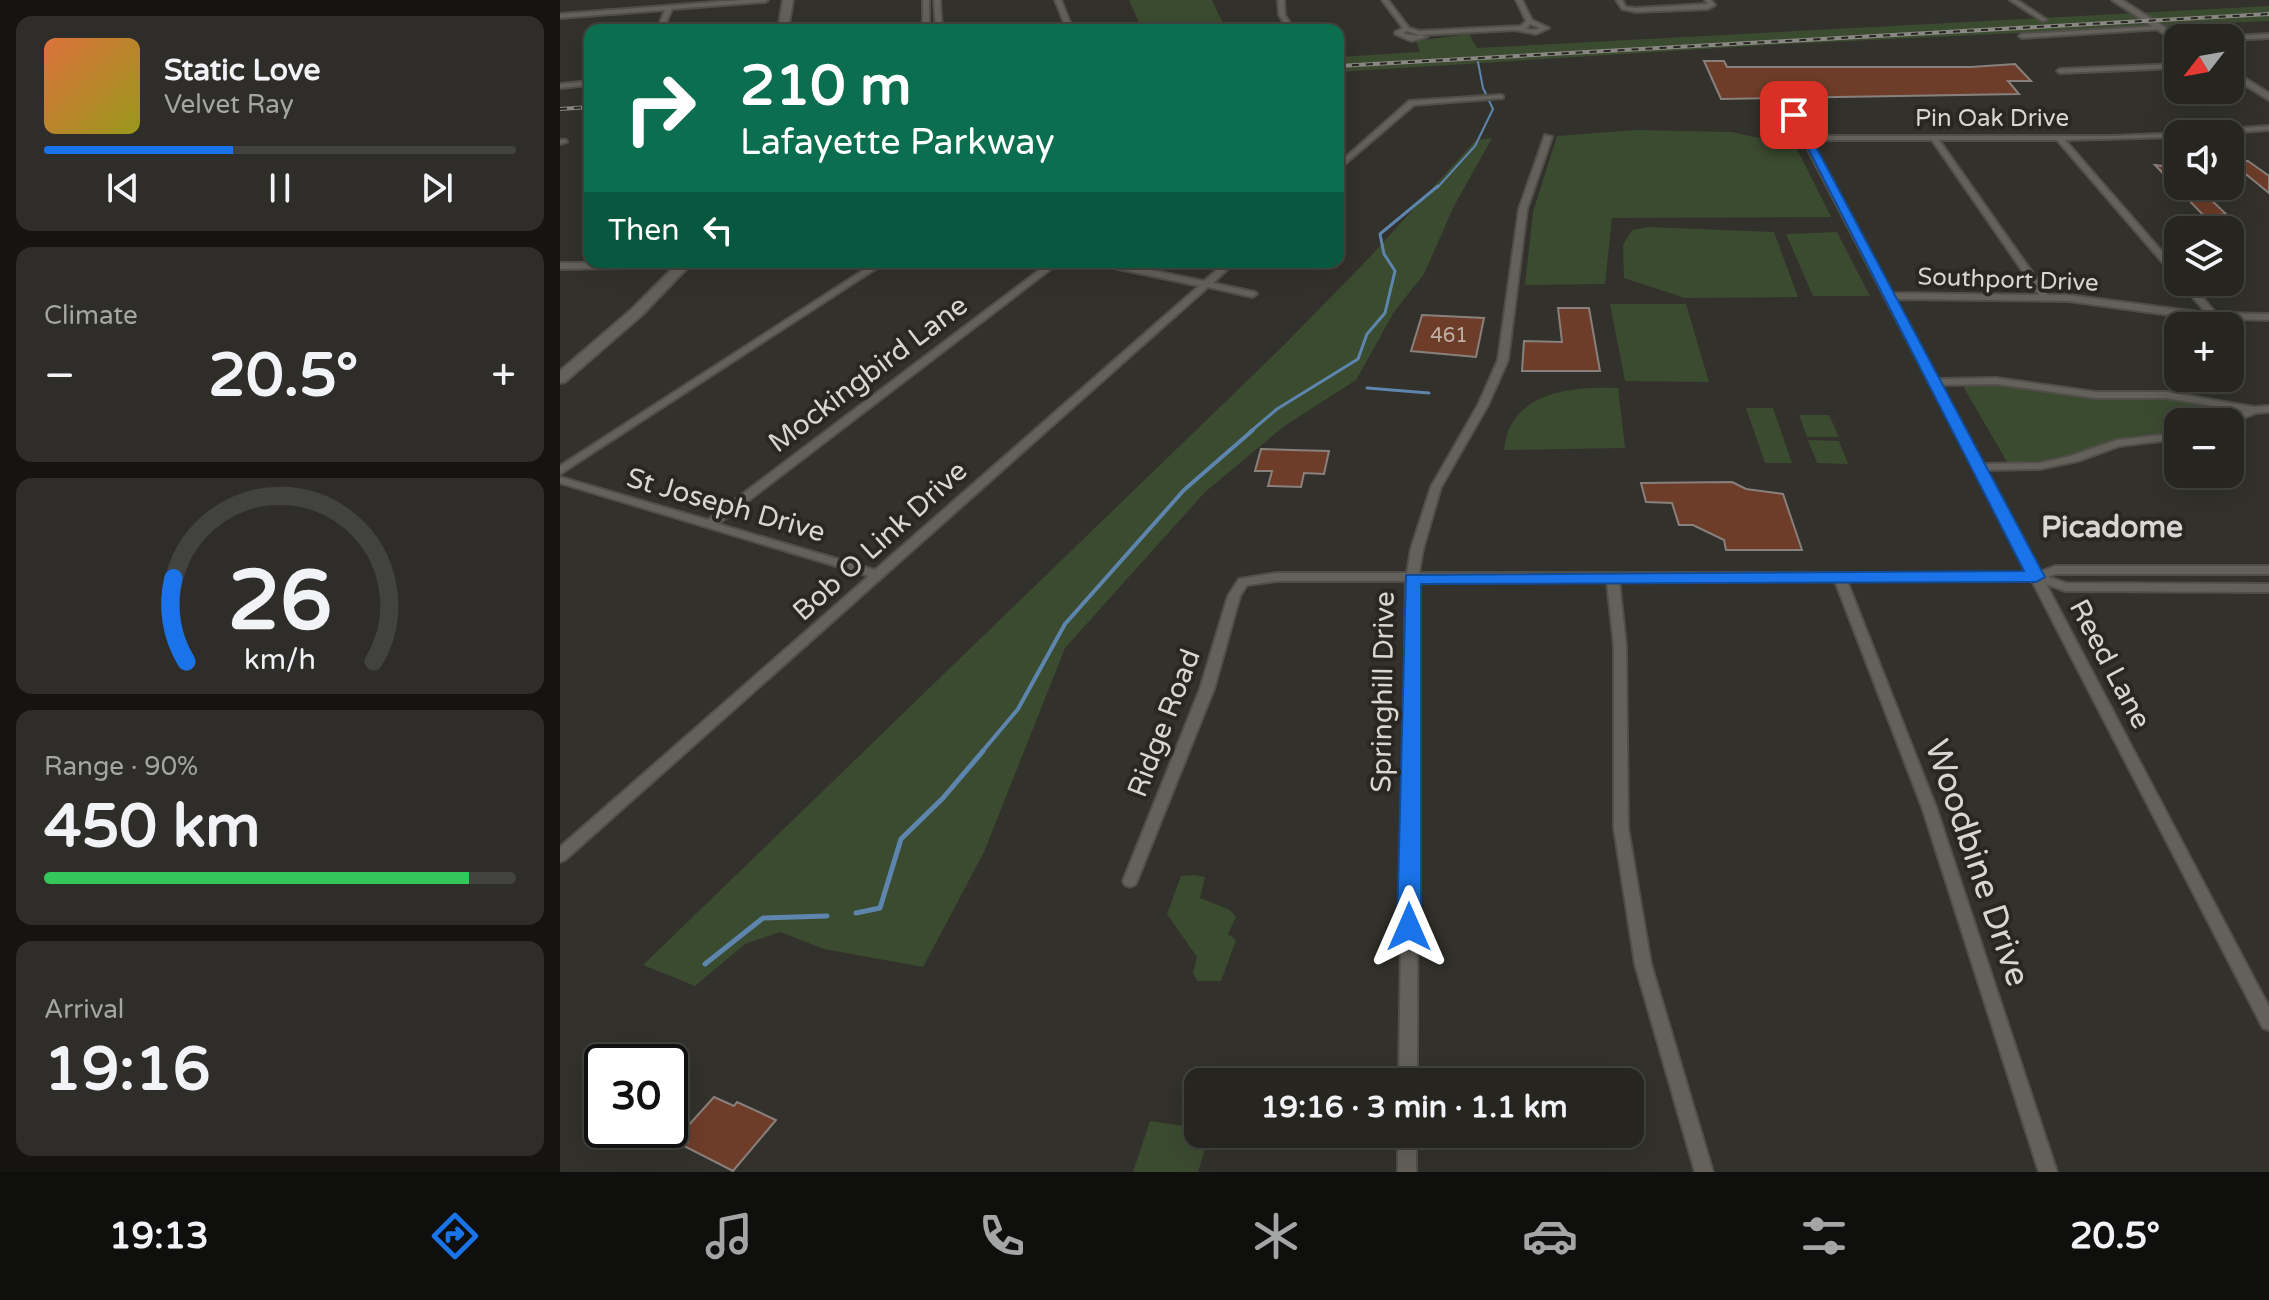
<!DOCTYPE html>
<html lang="en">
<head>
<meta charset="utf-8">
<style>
	:root { --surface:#262520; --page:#2e2d29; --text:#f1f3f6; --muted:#a4a5a5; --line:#42423e; --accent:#1a73e8 }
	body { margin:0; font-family:"Varela Round",sans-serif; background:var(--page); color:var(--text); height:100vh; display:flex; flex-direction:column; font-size:30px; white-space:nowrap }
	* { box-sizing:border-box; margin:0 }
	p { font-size:26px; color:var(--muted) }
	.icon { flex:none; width:44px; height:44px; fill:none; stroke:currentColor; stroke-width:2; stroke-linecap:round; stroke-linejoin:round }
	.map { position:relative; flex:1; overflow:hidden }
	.drawer { display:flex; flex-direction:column; gap:16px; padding:16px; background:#151412; width:560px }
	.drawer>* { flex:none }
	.hud { position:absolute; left:24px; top:24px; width:760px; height:244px; border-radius:16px; box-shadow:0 8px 32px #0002,0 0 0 2px var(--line); background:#0b6e4f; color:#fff; overflow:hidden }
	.needle { width:52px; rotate:239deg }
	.fabs { position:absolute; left:1604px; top:24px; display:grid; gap:16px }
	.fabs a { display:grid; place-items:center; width:80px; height:80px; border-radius:16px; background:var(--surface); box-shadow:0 8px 32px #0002,0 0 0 2px var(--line); font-size:40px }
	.speed { position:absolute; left:24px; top:1044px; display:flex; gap:16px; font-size:40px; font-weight:700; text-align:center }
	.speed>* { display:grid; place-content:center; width:104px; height:104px; border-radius:50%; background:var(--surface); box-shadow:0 8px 32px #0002,0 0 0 2px var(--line); line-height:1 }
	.speed .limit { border:4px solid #111; border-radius:12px; background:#fff; color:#111 }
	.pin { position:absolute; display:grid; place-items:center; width:68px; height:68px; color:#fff; margin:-34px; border-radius:16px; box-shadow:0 4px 12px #0006 }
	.me { position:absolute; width:88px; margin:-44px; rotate:0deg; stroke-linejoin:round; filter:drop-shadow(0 0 6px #0008) }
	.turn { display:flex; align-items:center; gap:28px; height:168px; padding:0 24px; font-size:36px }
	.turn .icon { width:104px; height:104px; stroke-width:2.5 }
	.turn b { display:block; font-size:56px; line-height:68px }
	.then { display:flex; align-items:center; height:76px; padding:0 24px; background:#0003; gap:16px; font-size:30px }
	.big { font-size:60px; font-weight:700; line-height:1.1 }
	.drawer .widget { flex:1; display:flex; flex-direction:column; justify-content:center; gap:12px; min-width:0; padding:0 28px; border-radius:16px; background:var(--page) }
	.drawer .dial { align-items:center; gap:0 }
	.dial svg { height:208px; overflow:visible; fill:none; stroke:var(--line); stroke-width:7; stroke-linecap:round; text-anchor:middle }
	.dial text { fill:var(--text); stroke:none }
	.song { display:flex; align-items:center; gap:24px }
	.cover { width:96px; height:96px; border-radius:12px; background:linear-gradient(135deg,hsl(20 70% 55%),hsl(60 70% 35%)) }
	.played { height:8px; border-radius:4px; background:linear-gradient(90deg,var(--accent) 40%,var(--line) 40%) }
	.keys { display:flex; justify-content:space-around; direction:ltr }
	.heat { display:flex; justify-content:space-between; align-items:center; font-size:44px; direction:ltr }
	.charge { height:12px; border-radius:6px; background:linear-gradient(90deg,#34c759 90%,var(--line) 0) }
	.trip { position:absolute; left:624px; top:1068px; width:460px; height:80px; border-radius:16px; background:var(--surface); box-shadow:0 8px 32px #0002,0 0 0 2px var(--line); font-weight:700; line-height:80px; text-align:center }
	.tab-bar { display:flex; height:128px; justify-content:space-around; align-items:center; background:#0f0f0d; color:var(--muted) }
	.tab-bar .icon { width:56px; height:56px }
	.tab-bar .current { color:var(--accent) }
	.tab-bar b { font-size:36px; color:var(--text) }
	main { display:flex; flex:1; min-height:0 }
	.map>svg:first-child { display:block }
</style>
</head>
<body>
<main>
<section class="drawer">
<div class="widget">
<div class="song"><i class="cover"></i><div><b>Static Love</b><p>Velvet Ray</p></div></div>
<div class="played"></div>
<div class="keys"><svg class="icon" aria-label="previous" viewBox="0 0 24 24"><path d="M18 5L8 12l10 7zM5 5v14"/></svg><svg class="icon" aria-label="pause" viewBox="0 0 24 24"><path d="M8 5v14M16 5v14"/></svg><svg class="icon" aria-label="next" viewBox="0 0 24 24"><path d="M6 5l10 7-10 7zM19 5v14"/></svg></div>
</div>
<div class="widget"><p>Climate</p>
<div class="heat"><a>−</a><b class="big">20.5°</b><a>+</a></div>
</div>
<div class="widget dial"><svg viewBox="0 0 100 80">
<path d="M14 69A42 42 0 1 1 86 69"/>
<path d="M14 69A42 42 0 0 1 9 37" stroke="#1a73e8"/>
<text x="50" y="56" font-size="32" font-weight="700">26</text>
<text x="50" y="72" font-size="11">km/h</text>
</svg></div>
<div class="widget"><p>Range · 90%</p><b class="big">450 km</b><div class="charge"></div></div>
<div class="widget"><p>Arrival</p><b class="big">19:16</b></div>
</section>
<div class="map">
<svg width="1709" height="1172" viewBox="0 0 1709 1172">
	<rect width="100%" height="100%" fill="#33312b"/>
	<!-- green -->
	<path fill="#3b4b30" d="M569,0H652L666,30H582Z
		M1709,6V21L1208,45L778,72V57L860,52L856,41L909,34L917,48Z
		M1076,130L1172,132L1221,143L1233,141L1271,217L1052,218L1045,284L965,285L973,212L997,136Z
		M932,138L894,206L864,274L834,312L796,380L723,427L645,492L505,648L424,852L363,967L264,949L220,932L185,944L135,986L83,965L722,347L808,259L916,140Z
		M1088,227L1214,232L1238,297L1125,298L1064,278L1063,245L1072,230Z
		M1277,232L1310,296H1253L1226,234Z
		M1050,304H1126L1149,382L1065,381Z
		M1417,380L1521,394H1598L1683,411L1668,415L1665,422H1618V434L1574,440L1505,462L1450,467L1400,381Z
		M1058,388L1065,448L944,450C949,392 1011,386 1058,388Z
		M1186,408H1213L1232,463H1205Z
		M1239,415H1269L1279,437H1247Z
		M1248,440L1279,441L1288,464L1257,463Z
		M634,875L645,877L640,898L670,910L676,917L668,934L676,940L661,981H637L633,973L637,957L607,914L621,876Z
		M590,1121L638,1128V1134H650L638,1172H573Z"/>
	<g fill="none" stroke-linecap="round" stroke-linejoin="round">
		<!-- stream-far3 -->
		<path stroke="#5d85ad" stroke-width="2" d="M877,188L915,146L933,109L923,88L918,62"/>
		<!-- stream-far2 -->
		<path stroke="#5d85ad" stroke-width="3" d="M807,388L869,393
			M690,432L717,409L798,359L807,334L825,313L835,271L824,254L820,234L878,186"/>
		<!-- stream-far1 -->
		<path stroke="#5d85ad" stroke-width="4" d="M421,753L458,709L505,624L624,490L693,430"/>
		<!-- stream -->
		<path stroke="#5d85ad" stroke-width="5" d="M296,913L320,908L341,839L383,798L423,751
			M145,964L203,918L267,916"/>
	</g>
	<!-- building -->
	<path fill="#6e3d29" stroke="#88807d" stroke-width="2" d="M1144,61H1164L1167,67H1411L1455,64L1471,81H1448L1459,94L1161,99Z
		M1688,161L1709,176V193L1671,162Z
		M1595,165L1618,168V186H1630L1644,193L1666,214L1645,217Z
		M998,308H1029L1040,371H962L964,341L1002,342Z
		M862,315L924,318L916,357L851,351Z
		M701,449L732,450L769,451L764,474L744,473L741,487L708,486L712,471H695Z
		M1172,482L1186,489L1223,494L1242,550H1166L1164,540L1133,525H1119L1112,503L1086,502L1081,483Z
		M154,1097L174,1106L177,1102L216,1120L173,1171L124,1146L128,1142L118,1137Z"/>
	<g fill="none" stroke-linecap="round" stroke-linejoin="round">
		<defs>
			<path id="minor" d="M182,0H208L205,2L112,9L103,30H97L105,10L0,18V14Z
				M363,0H369V30H363Z
				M374,0H380L382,30H376Z
				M495,0H501L513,30H507Z
				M718,0H724L725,15L734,30H728L719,15Z
				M822,0H828L849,28L859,31L961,26L966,21L956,0H962L972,20L989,28L976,34L955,30L859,35L847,31L843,33C852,37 862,34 867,37L851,41L835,34V32L843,28ZM970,24L980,28L975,30L966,29Z
				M1056,0H1062L1066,7L1076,8L1148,4L1145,0H1151L1155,5L1148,9L1076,12L1062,9Z
				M1450,0H1457L1487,20L1482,21Z
				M1600,26L1603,28L1602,29L1462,38L1459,36L1462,34Z
				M1709,34V38L1670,40V38H1667L1670,36Z
				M1618,64V68L1500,73L1497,71L1500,69Z
				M30,81V85L0,88V84Z
				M941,95L943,96V98L854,105L778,170V164L849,101Z
				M1231,113H1237L1249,136H1554L1621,133L1618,134V137L1505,140L1618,270V278L1615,277L1497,140H1379L1488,295H1508L1646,313L1620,282H1629L1656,313L1709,314V320L1631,318L1508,301L1335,299L1377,379L1436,378L1535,392H1606L1694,407L1709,406V412L1696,413L1670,424V422H1661L1683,411L1606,398H1535L1436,384L1380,385L1422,464L1480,463L1511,456L1557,440L1618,433V439L1559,446L1518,461L1480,469L1425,470L1479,572L1495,566H1709V574H1496L1488,577L1506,583L1709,584V592L1505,591L1486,584L1709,1007V1030L1703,1028L1472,581H1287L1376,807L1497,1172H1479L1362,807L1275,581H1059L1066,646L1068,828L1091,964L1153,1172H1135L1075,964L1054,828V646L1047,581H858L857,1082H839L846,581H717L687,585L680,596L654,689L577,881L575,885L570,887L565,885L563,881L640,689L668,596L679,579L717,573H847L851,549L871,487L918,405L938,360L959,209L985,135L992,137L967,209L948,360L928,405L881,487L863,549L859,573H1468L1230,115ZM1251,140H1372L1479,295L1332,293Z
				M1709,126V130L1657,134H1622L1626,132Z
				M0,140H6L7,142L0,144Z
				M124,262L128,265L127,267L0,269V263Z
				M316,262H326L0,474V466Z
				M490,262H500L158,524L315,570L639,286L540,265L536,262H552L644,281L666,262H675L653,283L695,292L697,294L692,297L648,287L5,860L0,862V847L309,576L0,483V477L148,520Z
				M838,1134H856V1172H838Z"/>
			<path id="tertiary" d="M1552,0H1562L1622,38L1615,41Z
				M1670,69L1709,93V100L1670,76Z"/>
			<path id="secondary" d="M223,0H233L228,30H218Z
				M119,262H133L82,315L5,382L0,383V371L72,309Z"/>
		</defs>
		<!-- minor casing -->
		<use href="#minor" stroke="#504e49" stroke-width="4"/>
		<!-- tertiary casing -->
		<use href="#tertiary" stroke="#504e49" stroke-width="4"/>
		<!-- secondary casing -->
		<use href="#secondary" stroke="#504e49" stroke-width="4"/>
		<!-- minor -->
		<use href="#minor" fill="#63615a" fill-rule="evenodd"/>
		<!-- tertiary -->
		<use href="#tertiary" fill="#63615a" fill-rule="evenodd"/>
		<!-- secondary -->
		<use href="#secondary" fill="#63615a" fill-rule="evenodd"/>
		<defs>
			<path id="rail" d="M778,66L1709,14
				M0,109L30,107"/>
		</defs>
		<!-- rail casing -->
		<use href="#rail" stroke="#8a8884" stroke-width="4"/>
		<!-- rail -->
		<use href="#rail" stroke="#292721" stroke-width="2" stroke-dasharray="7" stroke-linecap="butt"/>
	</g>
	<!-- route -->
	<path fill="#1a73e8" stroke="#114b97" stroke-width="2" d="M1230,113L1239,115L1485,577L1476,582L861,584V927L857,934H841L837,927L846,575L1464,571Z"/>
	<g text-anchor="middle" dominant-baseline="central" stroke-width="8" stroke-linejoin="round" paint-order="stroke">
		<!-- far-number labels -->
		<g font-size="20" fill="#bdb0a8">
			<text x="889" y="336">461</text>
		</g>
		<!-- far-street labels -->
		<g font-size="24" fill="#d7d6d2" stroke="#292721">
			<text x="1432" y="118">Pin Oak Drive</text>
			<text transform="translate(1448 280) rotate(2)">Southport Drive</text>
		</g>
		<!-- street labels -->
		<g font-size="28" fill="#d7d6d2" stroke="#292721">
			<text transform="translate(308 374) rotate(-37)">Mockingbird Lane</text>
			<text transform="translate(166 505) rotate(16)">St Joseph Drive</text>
			<text transform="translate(320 541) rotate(-42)">Bob O Link Drive</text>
			<text transform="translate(1550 664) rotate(62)">Reed Lane</text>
			<text transform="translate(823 692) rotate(-89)">Springhill Drive</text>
			<text transform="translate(604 723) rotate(-69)">Ridge Road</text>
		</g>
		<!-- neighbourhood labels -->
		<g font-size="30" font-weight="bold" fill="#d7d6d2" stroke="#292721">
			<text x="1552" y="527">Picadome</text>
		</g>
		<!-- near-street labels -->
		<g font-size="34" fill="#d7d6d2" stroke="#292721">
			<text transform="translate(1417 863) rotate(71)">Woodbine Drive</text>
		</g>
	</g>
</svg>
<div class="fabs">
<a><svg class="needle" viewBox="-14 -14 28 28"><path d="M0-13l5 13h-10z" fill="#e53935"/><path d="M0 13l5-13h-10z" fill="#a4a5a5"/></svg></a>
<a><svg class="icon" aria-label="sound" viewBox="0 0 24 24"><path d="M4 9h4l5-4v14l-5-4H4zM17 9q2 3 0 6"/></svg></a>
<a><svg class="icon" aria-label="layers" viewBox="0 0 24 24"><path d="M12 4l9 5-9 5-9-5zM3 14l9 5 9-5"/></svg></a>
<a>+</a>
<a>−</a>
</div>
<div class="speed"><div class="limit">30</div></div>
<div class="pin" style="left:1234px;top:115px;background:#d93025"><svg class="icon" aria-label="arrive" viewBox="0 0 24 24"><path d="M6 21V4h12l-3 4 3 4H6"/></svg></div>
<svg class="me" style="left:849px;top:927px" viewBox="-20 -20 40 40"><path d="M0-17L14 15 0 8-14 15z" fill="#1a73e8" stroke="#fff" stroke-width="4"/></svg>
<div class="trip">19:16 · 3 min · 1.1 km</div>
<div class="hud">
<div class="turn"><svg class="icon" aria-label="right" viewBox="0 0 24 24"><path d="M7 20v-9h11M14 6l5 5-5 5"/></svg><div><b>210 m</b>Lafayette Parkway</div></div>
<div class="then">Then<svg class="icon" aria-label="left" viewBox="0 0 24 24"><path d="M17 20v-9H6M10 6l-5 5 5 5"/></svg></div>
</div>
</div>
</main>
<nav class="tab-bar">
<b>19:13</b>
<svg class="icon current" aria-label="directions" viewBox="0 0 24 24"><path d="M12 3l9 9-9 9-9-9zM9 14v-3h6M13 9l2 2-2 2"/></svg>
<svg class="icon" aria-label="music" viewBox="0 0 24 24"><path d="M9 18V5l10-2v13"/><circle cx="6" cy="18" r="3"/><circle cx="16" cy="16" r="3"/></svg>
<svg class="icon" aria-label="phone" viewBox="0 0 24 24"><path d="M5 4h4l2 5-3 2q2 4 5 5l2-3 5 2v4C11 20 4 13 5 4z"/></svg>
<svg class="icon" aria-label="climate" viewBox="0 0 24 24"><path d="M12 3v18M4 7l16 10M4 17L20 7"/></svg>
<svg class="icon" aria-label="car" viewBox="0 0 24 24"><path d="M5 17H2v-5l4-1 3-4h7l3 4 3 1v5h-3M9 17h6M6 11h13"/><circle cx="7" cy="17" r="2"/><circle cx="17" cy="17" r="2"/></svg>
<svg class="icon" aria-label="filters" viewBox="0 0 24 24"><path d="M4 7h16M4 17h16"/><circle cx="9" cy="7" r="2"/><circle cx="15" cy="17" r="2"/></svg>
<b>20.5°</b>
</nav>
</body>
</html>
